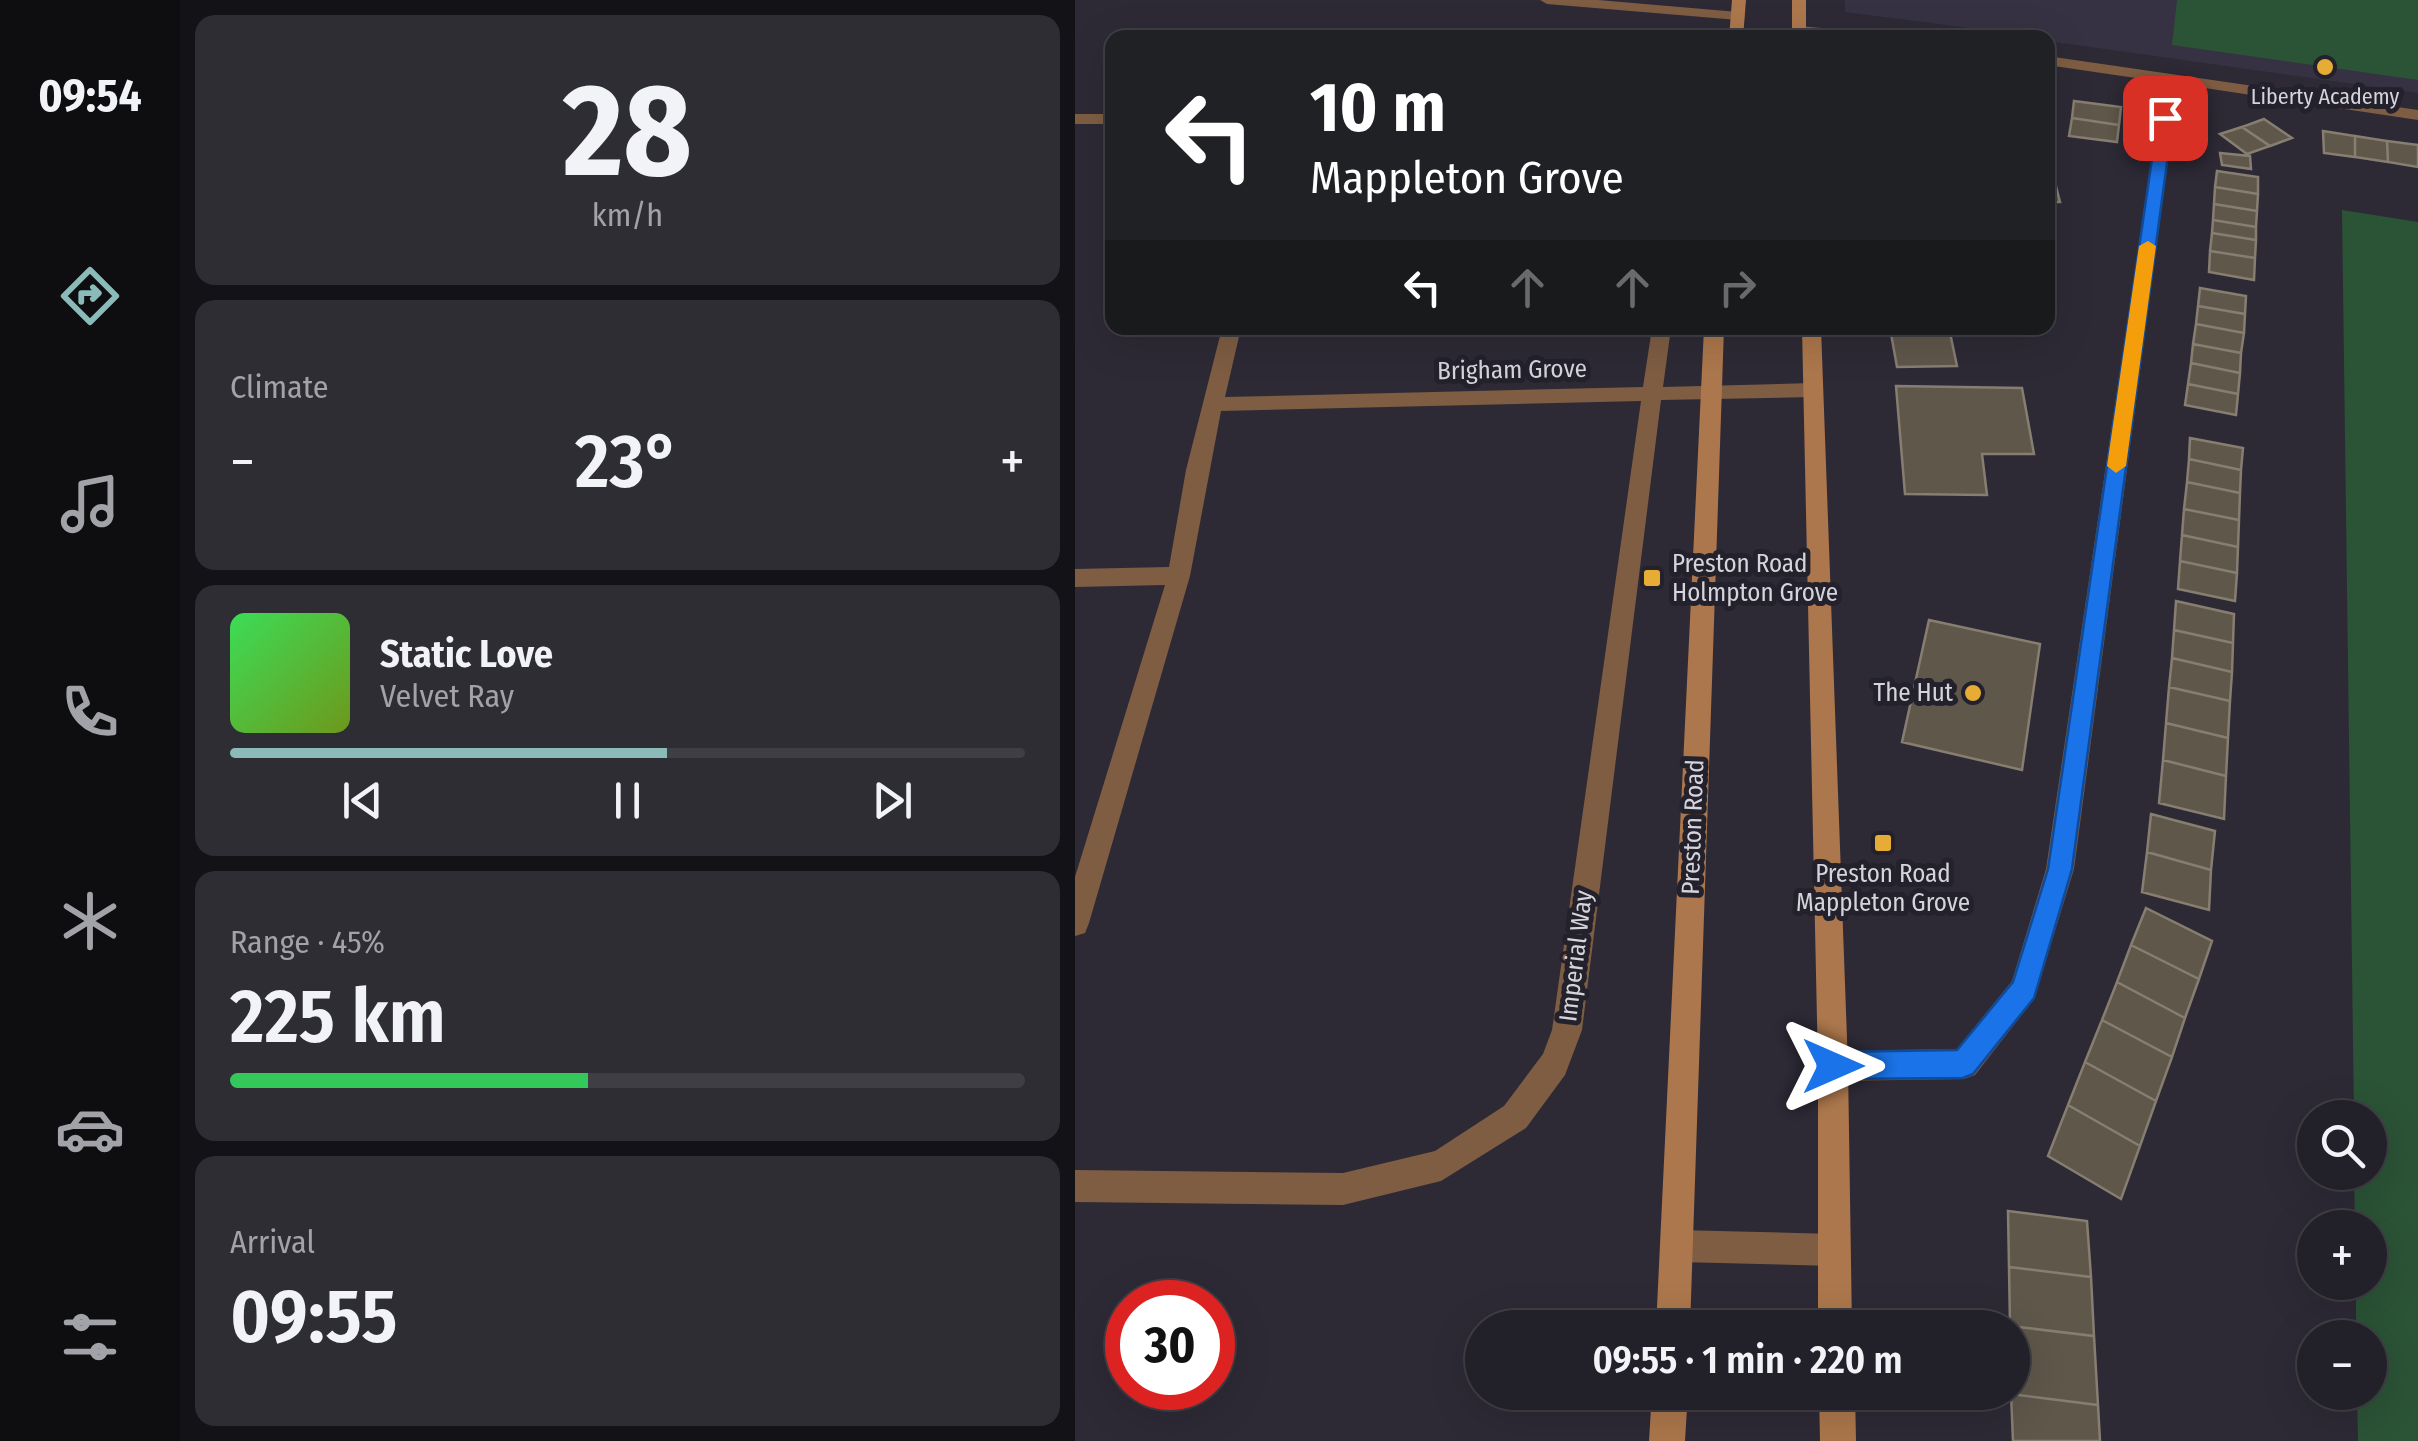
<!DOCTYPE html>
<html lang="en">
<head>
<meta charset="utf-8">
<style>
	:root { --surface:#222028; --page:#2e2d34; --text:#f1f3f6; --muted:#a2a3a8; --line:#3f3e45; --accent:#8bbbb9 }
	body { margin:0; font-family:"Fira Sans Condensed",sans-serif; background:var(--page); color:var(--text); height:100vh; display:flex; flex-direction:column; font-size:38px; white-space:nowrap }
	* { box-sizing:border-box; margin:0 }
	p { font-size:32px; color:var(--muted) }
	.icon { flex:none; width:55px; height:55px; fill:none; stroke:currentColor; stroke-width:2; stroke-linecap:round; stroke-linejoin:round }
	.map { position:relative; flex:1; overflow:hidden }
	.panel { display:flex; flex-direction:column; gap:15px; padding:15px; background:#131216; width:895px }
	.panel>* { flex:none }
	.guide { position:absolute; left:30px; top:30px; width:950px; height:305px; border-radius:20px; box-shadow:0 10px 40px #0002,0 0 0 2px var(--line); background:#202124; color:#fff; overflow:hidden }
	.fabs { position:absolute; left:1222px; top:1100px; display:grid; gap:20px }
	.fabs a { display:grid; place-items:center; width:90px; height:90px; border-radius:50%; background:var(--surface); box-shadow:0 10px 40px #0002,0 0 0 2px var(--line); font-size:50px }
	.speed { position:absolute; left:30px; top:1280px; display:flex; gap:20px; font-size:50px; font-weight:700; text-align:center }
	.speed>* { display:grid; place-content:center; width:130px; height:130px; border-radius:50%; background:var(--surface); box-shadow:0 10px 40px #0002,0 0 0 2px var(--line); line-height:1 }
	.speed .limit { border:15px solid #d22; background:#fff; color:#111 }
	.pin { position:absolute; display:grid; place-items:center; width:85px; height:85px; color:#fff; margin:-42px; border-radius:20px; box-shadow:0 5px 15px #0006 }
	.me { position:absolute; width:110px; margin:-55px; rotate:90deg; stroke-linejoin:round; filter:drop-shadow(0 0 8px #0008) }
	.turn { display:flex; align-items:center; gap:35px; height:210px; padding:0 40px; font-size:45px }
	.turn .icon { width:130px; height:130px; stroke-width:2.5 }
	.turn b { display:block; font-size:70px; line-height:85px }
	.lanes { display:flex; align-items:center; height:95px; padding:0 40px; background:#0003; justify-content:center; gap:50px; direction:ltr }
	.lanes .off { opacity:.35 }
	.big { font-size:75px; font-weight:600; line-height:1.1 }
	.panel .card { flex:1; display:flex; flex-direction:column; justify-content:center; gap:15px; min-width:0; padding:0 35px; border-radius:20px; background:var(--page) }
	.panel .dial { align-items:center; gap:0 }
	.dial b { font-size:130px; line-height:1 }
	.song { display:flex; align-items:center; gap:30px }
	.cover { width:120px; height:120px; border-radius:15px; background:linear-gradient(135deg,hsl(130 70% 55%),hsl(80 70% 35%)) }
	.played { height:10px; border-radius:5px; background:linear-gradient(90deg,var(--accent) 55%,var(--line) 55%) }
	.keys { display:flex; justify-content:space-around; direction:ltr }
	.heat { display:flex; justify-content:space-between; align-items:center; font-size:55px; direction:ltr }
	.charge { height:15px; border-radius:8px; background:linear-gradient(90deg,#34c759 45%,var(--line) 0) }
	.trip { position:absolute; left:390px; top:1310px; width:565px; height:100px; border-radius:50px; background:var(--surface); box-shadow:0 10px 40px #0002,0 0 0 2px var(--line); font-weight:600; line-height:100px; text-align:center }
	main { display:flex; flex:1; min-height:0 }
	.tabs { display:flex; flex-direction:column; width:180px; justify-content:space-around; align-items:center; background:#0e0d10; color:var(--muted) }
	.tabs .icon { width:70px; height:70px }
	.tabs .on { color:var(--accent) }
	.tabs b { font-size:45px; color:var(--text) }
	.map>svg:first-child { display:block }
</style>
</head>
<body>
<main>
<nav class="tabs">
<b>09:54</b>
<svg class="icon on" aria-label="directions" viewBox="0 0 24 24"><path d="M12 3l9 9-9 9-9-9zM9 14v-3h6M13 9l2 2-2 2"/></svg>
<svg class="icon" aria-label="music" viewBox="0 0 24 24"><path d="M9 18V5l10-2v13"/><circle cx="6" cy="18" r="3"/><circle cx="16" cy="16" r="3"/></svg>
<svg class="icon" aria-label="phone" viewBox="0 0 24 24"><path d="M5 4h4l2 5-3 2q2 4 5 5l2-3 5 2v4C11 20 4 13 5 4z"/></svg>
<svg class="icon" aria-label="climate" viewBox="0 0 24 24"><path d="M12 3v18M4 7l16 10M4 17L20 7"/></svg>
<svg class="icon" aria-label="car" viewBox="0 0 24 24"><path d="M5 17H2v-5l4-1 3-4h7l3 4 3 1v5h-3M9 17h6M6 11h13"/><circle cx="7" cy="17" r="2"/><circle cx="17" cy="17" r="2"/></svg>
<svg class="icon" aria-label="filters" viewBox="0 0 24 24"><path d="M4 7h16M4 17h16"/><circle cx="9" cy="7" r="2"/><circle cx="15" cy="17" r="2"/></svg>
</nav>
<section class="panel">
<div class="card dial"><b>28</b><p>km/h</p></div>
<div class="card"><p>Climate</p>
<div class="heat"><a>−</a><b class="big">23°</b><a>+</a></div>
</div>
<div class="card">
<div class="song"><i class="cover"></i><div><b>Static Love</b><p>Velvet Ray</p></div></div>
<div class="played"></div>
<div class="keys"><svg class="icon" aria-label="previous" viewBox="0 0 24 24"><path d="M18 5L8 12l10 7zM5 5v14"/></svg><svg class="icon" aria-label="pause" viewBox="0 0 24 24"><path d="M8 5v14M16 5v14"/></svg><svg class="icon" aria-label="next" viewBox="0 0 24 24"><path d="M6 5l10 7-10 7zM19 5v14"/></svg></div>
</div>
<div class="card"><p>Range · 45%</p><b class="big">225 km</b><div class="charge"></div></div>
<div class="card"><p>Arrival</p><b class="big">09:55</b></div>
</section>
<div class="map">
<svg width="1343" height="1441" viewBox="0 0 1343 1441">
	<rect width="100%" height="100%" fill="#2d2a36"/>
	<!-- built -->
	<path fill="#363243" d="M770,0H1343V93L973,41L972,38L770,12Z"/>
	<!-- green -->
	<path fill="#2b5336" d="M1102,0H1343V80L1097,45Z
		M1267,210L1343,222V1441H1283L1282,1393L1295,1392V1338L1281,1337V1283L1295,1282V1228L1280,1227L1279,1173L1295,1172V1118L1279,1117Z"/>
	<!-- building -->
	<path fill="#60574b" stroke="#877e72" stroke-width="2.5" d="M999,101L1046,107L1044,125L997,118Z
		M997,118L1044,125L1042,142L994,136Z
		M1189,119L1217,138L1195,146L1167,127Z
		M1167,127L1195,146L1172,154L1145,134Z
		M1248,131L1280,136V157L1249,153Z
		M1280,136L1312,141L1313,162L1280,157Z
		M1312,141L1343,145V167L1313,162Z
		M1145,153L1175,156L1176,169L1147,165Z
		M972,171H977L985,202H972Z
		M1142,171L1183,177V194L1140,187Z
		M1140,187L1183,194L1182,211L1139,204Z
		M1139,204L1182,211L1181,227L1138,220Z
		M1138,220L1181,227V240L1137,233Z
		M1137,233L1181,240L1180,258L1135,251Z
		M1135,251L1180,258L1179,280L1134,272Z
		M1125,288L1171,296L1170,314L1123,306Z
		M1123,306L1170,314L1169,333L1121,324Z
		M1121,324L1169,333L1166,353L1118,344Z
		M815,328H874L882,366L822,367Z
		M1118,344L1166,353L1165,373L1116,363Z
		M1116,363L1165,373L1163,394L1113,384Z
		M1113,384L1163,394L1161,415L1110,405Z
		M821,386L947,388L959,454H907L912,495L830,494Z
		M1115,438L1168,448L1166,470L1114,459Z
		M1114,459L1166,470L1165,493L1112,482Z
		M1112,482L1165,493L1164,520L1109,509Z
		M1109,509L1164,520L1163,547L1107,535Z
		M1107,535L1163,547L1162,573L1105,561Z
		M1105,561L1162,573L1160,601L1103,589Z
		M1101,601L1159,614L1158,643L1099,630Z
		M854,620L965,644L947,770L827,742Z
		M1099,630L1158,643L1157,672L1097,658Z
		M1097,658L1157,672L1155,701L1094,687Z
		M1094,687L1155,701L1153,738L1091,723Z
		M1091,723L1153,738L1151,776L1088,760Z
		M1088,760L1151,776L1149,819L1084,803Z
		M1076,814L1140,831L1136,870L1072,852Z
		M1072,852L1136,870L1134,910L1067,892Z
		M1071,908L1137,941L1124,979L1056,945Z
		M1056,945L1124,979L1110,1018L1042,982Z
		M1042,982L1110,1018L1097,1057L1027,1020Z
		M1027,1020L1097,1057L1081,1101L1010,1062Z
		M1010,1062L1081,1101L1065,1146L993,1105Z
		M993,1105L1065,1146L1046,1199L973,1156Z
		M933,1211L1012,1221L1016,1277L934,1267Z
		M934,1267L1016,1277L1019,1336L935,1326Z
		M935,1326L1019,1336L1023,1405L936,1394Z
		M936,1394L1023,1405L1025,1441H938Z"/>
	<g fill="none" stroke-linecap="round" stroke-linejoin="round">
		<!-- lane -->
		<path fill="#7e5d43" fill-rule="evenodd" d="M603,1230L759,1234L771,1238L775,1250L771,1262L759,1266L603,1262L591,1258L587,1246L591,1234Z"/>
		<!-- street -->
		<path fill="#7e5d43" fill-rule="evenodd" d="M465,0H523L663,12L670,16L663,20L472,4Z
			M724,26L815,34L822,38L719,33L717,30Z
			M972,56L1343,110V120L1103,84L999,869L959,999L900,1075L889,1079L758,1081L747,1077L743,1066L747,1055L758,1051L882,1049L937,981L971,869L1088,82L972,65Z
			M0,114H38V124H0Z
			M147,328H166L150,397L568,387L577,328H596L588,387L738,383L748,390L738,397L586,400L507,1030L490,1075L451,1128L366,1181L268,1205L0,1202V1170L268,1173L360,1151L429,1106L468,1054L477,1030L566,401L146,411L115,576L14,923L10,933L0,936V877L90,585L0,587V569L94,567L111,470Z"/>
		<!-- secondary -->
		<path fill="#ac774c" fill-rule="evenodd" d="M657,0H671L668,38H654Z
			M717,0H731V38H717Z
			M629,328H649L615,1328H581Z
			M727,328H746L773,1066L777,1328H743V1066Z
			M577,1392H613L610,1441H574Z
			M744,1392H780L781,1441H745Z"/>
	</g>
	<!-- route -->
	<path fill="#1a73e8" stroke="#114b97" stroke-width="2.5" d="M1090,113L1098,118L997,869L959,998L898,1074L888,1078L758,1079L748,1075L744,1066L748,1056L758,1052L882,1050L938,982L973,869L1083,118Z"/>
	<!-- slow -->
	<path fill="#f59e0b" d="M1073,241L1081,246L1051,466L1041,473L1032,466L1064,246Z"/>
	<!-- markers -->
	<g fill="#e7ac36" stroke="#23212c" stroke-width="4">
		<circle cx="1250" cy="67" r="10"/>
		<rect x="567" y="568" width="20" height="20" rx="5"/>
		<circle cx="898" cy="693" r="10"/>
		<rect x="798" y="833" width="20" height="20" rx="5"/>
	</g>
	<g text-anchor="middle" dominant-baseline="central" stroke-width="10" stroke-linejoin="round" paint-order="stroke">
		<!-- far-poi labels -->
		<g font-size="22" fill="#d5d3db" stroke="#23212c">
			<text x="1250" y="96">Liberty Academy</text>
		</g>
		<!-- street labels -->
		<g font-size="25" fill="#d5d3db" stroke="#23212c">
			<text transform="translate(437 370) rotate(-1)">Brigham Grove</text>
			<text transform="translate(618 827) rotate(-88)">Preston Road</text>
			<text transform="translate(501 956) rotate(-83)">Imperial Way</text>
		</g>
		<!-- poi labels -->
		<g font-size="25" fill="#d5d3db" stroke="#23212c" text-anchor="start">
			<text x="597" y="564">Preston Road<tspan x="597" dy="29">Holmpton Grove</tspan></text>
			<text x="878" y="693" text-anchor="end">The Hut</text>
			<text x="808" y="874" text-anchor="middle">Preston Road<tspan x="808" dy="29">Mappleton Grove</tspan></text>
		</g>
	</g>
</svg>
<div class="fabs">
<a><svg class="icon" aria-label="search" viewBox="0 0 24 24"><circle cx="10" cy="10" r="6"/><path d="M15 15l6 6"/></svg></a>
<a>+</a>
<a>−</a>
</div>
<div class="speed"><div class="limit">30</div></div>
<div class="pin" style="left:1090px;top:118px;background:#d93025"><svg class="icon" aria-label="arrive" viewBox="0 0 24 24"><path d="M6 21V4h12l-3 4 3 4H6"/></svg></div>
<svg class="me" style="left:758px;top:1066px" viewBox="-20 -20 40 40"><path d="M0-17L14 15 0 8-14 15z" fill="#1a73e8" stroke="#fff" stroke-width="4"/></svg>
<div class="trip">09:55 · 1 min · 220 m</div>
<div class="guide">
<div class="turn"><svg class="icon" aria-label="left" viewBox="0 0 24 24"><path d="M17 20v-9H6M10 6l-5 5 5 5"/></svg><div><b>10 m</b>Mappleton Grove</div></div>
<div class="lanes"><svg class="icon" aria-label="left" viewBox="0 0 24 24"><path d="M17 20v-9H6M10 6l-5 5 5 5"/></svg><svg class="icon off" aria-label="ahead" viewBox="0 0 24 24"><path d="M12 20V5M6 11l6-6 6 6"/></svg><svg class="icon off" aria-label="ahead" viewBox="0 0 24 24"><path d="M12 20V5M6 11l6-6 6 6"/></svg><svg class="icon off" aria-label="right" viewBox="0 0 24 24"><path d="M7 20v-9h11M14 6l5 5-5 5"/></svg></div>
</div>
</div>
</main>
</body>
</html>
